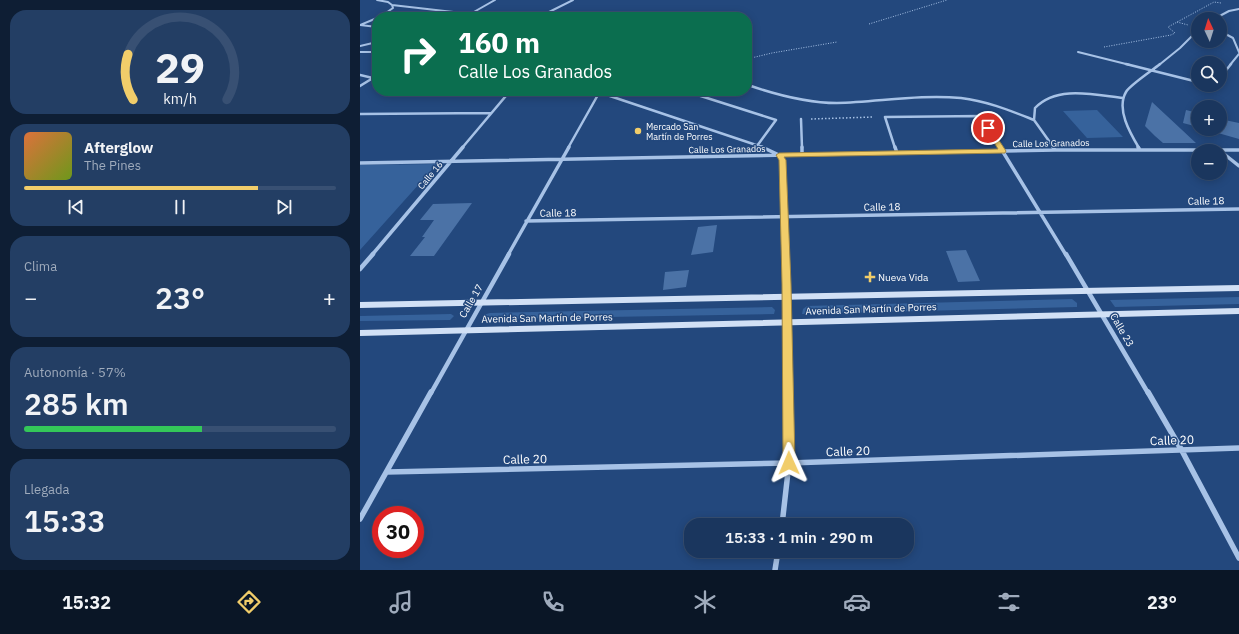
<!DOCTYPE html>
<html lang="es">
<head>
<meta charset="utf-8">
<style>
	:root { --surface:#1a365e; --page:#233e64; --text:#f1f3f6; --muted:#9fabbc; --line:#385073; --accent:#f1cd6a }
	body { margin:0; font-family:"IBM Plex Sans",sans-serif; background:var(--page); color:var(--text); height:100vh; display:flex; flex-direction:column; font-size:15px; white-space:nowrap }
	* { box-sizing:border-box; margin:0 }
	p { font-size:13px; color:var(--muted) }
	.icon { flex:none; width:22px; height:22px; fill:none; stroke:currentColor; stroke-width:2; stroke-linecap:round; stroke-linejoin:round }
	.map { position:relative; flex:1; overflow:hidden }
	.side { display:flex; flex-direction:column; gap:10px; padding:10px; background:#0e1e34; width:360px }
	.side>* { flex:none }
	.hud { position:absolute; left:12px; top:12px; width:380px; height:84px; border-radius:16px; box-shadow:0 2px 10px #0003,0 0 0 1px var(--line); background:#0b6e4f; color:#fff; overflow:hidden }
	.needle { width:26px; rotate:356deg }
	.fabs { position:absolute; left:831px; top:12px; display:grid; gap:8px }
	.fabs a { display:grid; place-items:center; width:36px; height:36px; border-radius:50%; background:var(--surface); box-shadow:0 2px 10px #0003,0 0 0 1px var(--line); font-size:20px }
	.speed { position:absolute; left:12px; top:506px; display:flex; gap:8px; font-size:20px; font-weight:700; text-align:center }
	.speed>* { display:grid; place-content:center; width:52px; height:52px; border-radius:50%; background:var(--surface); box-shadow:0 2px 10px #0003,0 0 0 1px var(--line); line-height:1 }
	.speed .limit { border:6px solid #d22; background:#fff; color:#111 }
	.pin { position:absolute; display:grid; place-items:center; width:34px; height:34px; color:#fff; margin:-17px; border:2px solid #fff; border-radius:50%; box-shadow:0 1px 4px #0007 }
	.me { position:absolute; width:44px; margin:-22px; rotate:359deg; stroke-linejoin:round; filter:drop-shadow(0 0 3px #0008) }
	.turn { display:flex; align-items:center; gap:14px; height:84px; padding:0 20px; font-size:18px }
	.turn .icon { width:52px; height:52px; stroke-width:2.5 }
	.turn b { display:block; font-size:28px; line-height:34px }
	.big { font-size:30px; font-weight:600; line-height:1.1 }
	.side .tile { flex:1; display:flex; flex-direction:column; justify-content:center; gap:6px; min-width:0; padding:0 14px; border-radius:16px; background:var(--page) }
	.side .dial { align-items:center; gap:0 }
	.dial svg { height:104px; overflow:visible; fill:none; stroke:var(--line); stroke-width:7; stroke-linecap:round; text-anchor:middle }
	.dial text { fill:var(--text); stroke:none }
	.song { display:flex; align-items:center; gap:12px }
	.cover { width:48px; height:48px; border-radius:6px; background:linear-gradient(135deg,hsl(20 70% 55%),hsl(80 70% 35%)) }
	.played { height:4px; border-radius:2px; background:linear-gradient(90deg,var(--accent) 75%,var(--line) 75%) }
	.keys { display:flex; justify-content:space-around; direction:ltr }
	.heat { display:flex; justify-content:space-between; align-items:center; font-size:22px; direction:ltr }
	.charge { height:6px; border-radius:3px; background:linear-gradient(90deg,#34c759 57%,var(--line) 0) }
	.trip { position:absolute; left:324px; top:518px; width:230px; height:40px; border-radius:16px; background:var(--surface); box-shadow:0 2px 10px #0003,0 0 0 1px var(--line); font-weight:600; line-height:40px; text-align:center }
	.menu { display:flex; height:64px; justify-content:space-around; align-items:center; background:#0a1626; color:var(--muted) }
	.menu .icon { width:28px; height:28px }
	.menu .selected { color:var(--accent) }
	.menu b { font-size:18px; color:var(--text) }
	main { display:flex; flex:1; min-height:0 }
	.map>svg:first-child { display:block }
</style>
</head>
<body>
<main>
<section class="side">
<div class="tile dial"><svg viewBox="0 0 100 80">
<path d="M14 69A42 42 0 1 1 86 69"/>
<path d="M14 69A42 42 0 0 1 10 34" stroke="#f1cd6a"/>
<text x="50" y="56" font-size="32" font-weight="700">29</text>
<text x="50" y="72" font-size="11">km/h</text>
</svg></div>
<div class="tile">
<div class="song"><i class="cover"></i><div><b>Afterglow</b><p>The Pines</p></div></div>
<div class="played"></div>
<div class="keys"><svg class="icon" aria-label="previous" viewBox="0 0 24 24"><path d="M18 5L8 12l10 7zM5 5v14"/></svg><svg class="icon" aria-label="pause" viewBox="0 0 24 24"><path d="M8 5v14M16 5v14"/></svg><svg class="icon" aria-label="next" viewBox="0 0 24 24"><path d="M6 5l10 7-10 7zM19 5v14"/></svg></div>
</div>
<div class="tile"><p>Clima</p>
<div class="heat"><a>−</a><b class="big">23°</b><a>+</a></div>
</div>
<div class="tile"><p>Autonomía · 57%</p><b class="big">285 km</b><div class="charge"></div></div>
<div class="tile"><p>Llegada</p><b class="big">15:33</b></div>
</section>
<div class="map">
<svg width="879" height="570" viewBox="0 0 879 570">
	<rect width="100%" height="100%" fill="#23487d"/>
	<!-- green -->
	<path fill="#36629b" d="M737,110L763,137L727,138L703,111Z
		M77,164L0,250V165Z
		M879,297V304L755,307L750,300Z
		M712,299L717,303V307L442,314L443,309L447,306Z
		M412,307L415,310L414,314L127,319L122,318L123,315L130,313Z
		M91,314L94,316L90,320L0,321V316Z"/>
	<!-- building -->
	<path fill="#4b72a6" d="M792,102L836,143H803L795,136L785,126Z
		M826,110L838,113V127L823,123Z
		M860,119L879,123V139L844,129H860Z
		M112,203L74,256H50L65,237H62L74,220H60L73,204Z
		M357,225L353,252L331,255L338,227Z
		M606,250L620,281L598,282L586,251Z
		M329,270L326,287L303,290L305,272Z"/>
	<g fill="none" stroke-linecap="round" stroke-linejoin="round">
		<!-- path-far1 -->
		<path stroke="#a7c2e6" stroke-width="1" stroke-dasharray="1 1.5" stroke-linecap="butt" d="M817,22L828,25
			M509,24L587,0
			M744,47L811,35L815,33L808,27L854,2L861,3
			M387,59L412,53L477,42"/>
		<!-- path -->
		<path stroke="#a7c2e6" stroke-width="1.5" stroke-dasharray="1.5 2" stroke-linecap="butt" d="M451,119L514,117"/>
		<!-- minor-far4 -->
		<path stroke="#a7c2e6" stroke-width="2" d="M17,0L28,2L32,5L111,14
			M20,17L33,8L32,5
			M105,17L135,0
			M179,17L213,0
			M854,19L869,11L879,9
			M0,25L17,18
			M0,25L17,27
			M860,31L873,38L879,52
			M0,46L17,42
			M0,52H17
			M718,52L770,65
			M799,65L820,48L838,30
			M870,65L879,54"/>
		<!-- minor-far3 -->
		<path stroke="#a7c2e6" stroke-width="2.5" d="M766,64L838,82
			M0,75L17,79
			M860,78L871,64
			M388,85C417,95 446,103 477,103C518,102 560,94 601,98C627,101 651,111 674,120
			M849,85H855
			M0,86L13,78
			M235,91L405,148
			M325,91L416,120L397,146
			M0,114L131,113
			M441,119L442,148
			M102,148L150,91
			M208,148L239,93
			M535,148L525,117L621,116L641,148
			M694,148L674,120L675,108C697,85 735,95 763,98
			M779,148C770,133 756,109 766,92C770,85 793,70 800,64"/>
		<!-- minor-far2 -->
		<path stroke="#a7c2e6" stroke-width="3.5" d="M402,147L419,155L422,161L425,255
			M442,147V154
			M535,147L537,153
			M640,147L706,255
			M693,147L695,150
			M778,147L780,150
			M859,150L879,166
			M0,163L695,150H879
			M166,221L879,209
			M12,255L103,147
			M148,255L209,147"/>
		<!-- minor-far1 -->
		<path stroke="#a7c2e6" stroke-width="4.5" d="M425,254L428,393
			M706,254L788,393
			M0,269L13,254
			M71,393L149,254"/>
		<!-- minor -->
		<path stroke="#a7c2e6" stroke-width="5.5" d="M788,392L821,449L879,558
			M27,472L429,463L879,448
			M0,519L71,392
			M422,525L429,463L428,392
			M415,570L418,551"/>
		<!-- secondary -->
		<path fill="#d1e0f5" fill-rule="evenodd" d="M879,285V291L0,308V302Z
			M879,308V314L0,336V330Z"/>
	</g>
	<!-- route -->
	<path fill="#f1cd6a" stroke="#9d8545" d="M628,126L631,128L646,151L645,153L424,157L426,160L431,284L435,463L433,467L429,469L425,467L423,463L422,284L419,160L416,155L419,153L638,149L625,128Z"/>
	<!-- markers -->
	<g fill="#f1cd6a" stroke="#23487d" stroke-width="1.5">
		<circle cx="278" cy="131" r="4"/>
		<path d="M508 271h4v4h4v4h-4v4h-4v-4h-4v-4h4z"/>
	</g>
	<g text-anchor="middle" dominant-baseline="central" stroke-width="3" stroke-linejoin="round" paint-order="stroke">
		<!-- far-poi labels -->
		<g font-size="9" fill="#fff" stroke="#23487d" text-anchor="start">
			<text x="286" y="126">Mercado San<tspan x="286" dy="10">Martín de Porres</tspan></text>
		</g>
		<!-- far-street labels -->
		<g font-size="9" fill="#fff" stroke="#23487d">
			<text transform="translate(691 143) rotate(-1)">Calle Los Granados</text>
			<text transform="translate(367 149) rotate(-1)">Calle Los Granados</text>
			<text transform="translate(70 175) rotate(-50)">Calle 16</text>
		</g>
		<!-- street labels -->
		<g font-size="10" fill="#fff" stroke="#23487d">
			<text transform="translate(846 201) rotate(-1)">Calle 18</text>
			<text transform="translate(522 207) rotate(-1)">Calle 18</text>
			<text transform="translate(198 213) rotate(-1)">Calle 18</text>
			<text transform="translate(111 301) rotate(-60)">Calle 17</text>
			<text transform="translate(511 309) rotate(-2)">Avenida San Martín de Porres</text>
			<text transform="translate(187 318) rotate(-1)">Avenida San Martín de Porres</text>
			<text transform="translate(762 330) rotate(60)">Calle 23</text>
		</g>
		<!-- poi labels -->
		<g font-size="10" fill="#fff" stroke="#23487d" text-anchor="start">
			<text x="518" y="277">Nueva Vida</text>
		</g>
		<!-- near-street labels -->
		<g font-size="12" fill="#fff" stroke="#23487d">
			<text transform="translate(812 440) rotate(-2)">Calle 20</text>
			<text transform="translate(488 451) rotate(-2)">Calle 20</text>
			<text transform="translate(165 459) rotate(-1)">Calle 20</text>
		</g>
	</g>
</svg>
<div class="fabs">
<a><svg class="needle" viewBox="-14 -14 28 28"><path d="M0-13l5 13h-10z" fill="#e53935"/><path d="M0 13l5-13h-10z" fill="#9fabbc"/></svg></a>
<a><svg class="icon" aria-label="search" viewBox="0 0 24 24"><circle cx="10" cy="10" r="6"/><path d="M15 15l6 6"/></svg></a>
<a>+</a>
<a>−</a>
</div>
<div class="speed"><div class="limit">30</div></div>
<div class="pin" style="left:628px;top:128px;background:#d93025"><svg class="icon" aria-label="arrive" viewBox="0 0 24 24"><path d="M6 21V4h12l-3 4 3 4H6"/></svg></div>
<svg class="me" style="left:429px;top:463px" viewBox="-20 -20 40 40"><path d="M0-17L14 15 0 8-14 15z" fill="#f1cd6a" stroke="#fff" stroke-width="4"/></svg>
<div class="trip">15:33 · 1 min · 290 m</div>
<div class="hud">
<div class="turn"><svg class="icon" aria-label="right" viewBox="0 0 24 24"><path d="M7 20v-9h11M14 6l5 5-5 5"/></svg><div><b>160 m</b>Calle Los Granados</div></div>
</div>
</div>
</main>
<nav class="menu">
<b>15:32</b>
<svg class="icon selected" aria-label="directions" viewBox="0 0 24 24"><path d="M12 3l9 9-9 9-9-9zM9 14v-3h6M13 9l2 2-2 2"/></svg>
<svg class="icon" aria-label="music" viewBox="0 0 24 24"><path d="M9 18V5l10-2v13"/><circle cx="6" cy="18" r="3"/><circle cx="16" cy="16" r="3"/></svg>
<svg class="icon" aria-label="phone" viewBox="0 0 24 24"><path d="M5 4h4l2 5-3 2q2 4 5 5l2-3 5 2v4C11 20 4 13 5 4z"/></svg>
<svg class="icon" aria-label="climate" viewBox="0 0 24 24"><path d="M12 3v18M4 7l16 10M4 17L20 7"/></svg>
<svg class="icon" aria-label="car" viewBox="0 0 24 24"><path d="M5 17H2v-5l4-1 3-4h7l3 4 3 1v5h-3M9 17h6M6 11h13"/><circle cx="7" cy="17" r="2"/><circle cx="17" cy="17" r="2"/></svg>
<svg class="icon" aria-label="filters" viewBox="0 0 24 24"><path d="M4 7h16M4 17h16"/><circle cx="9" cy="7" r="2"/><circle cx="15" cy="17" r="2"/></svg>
<b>23°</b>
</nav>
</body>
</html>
